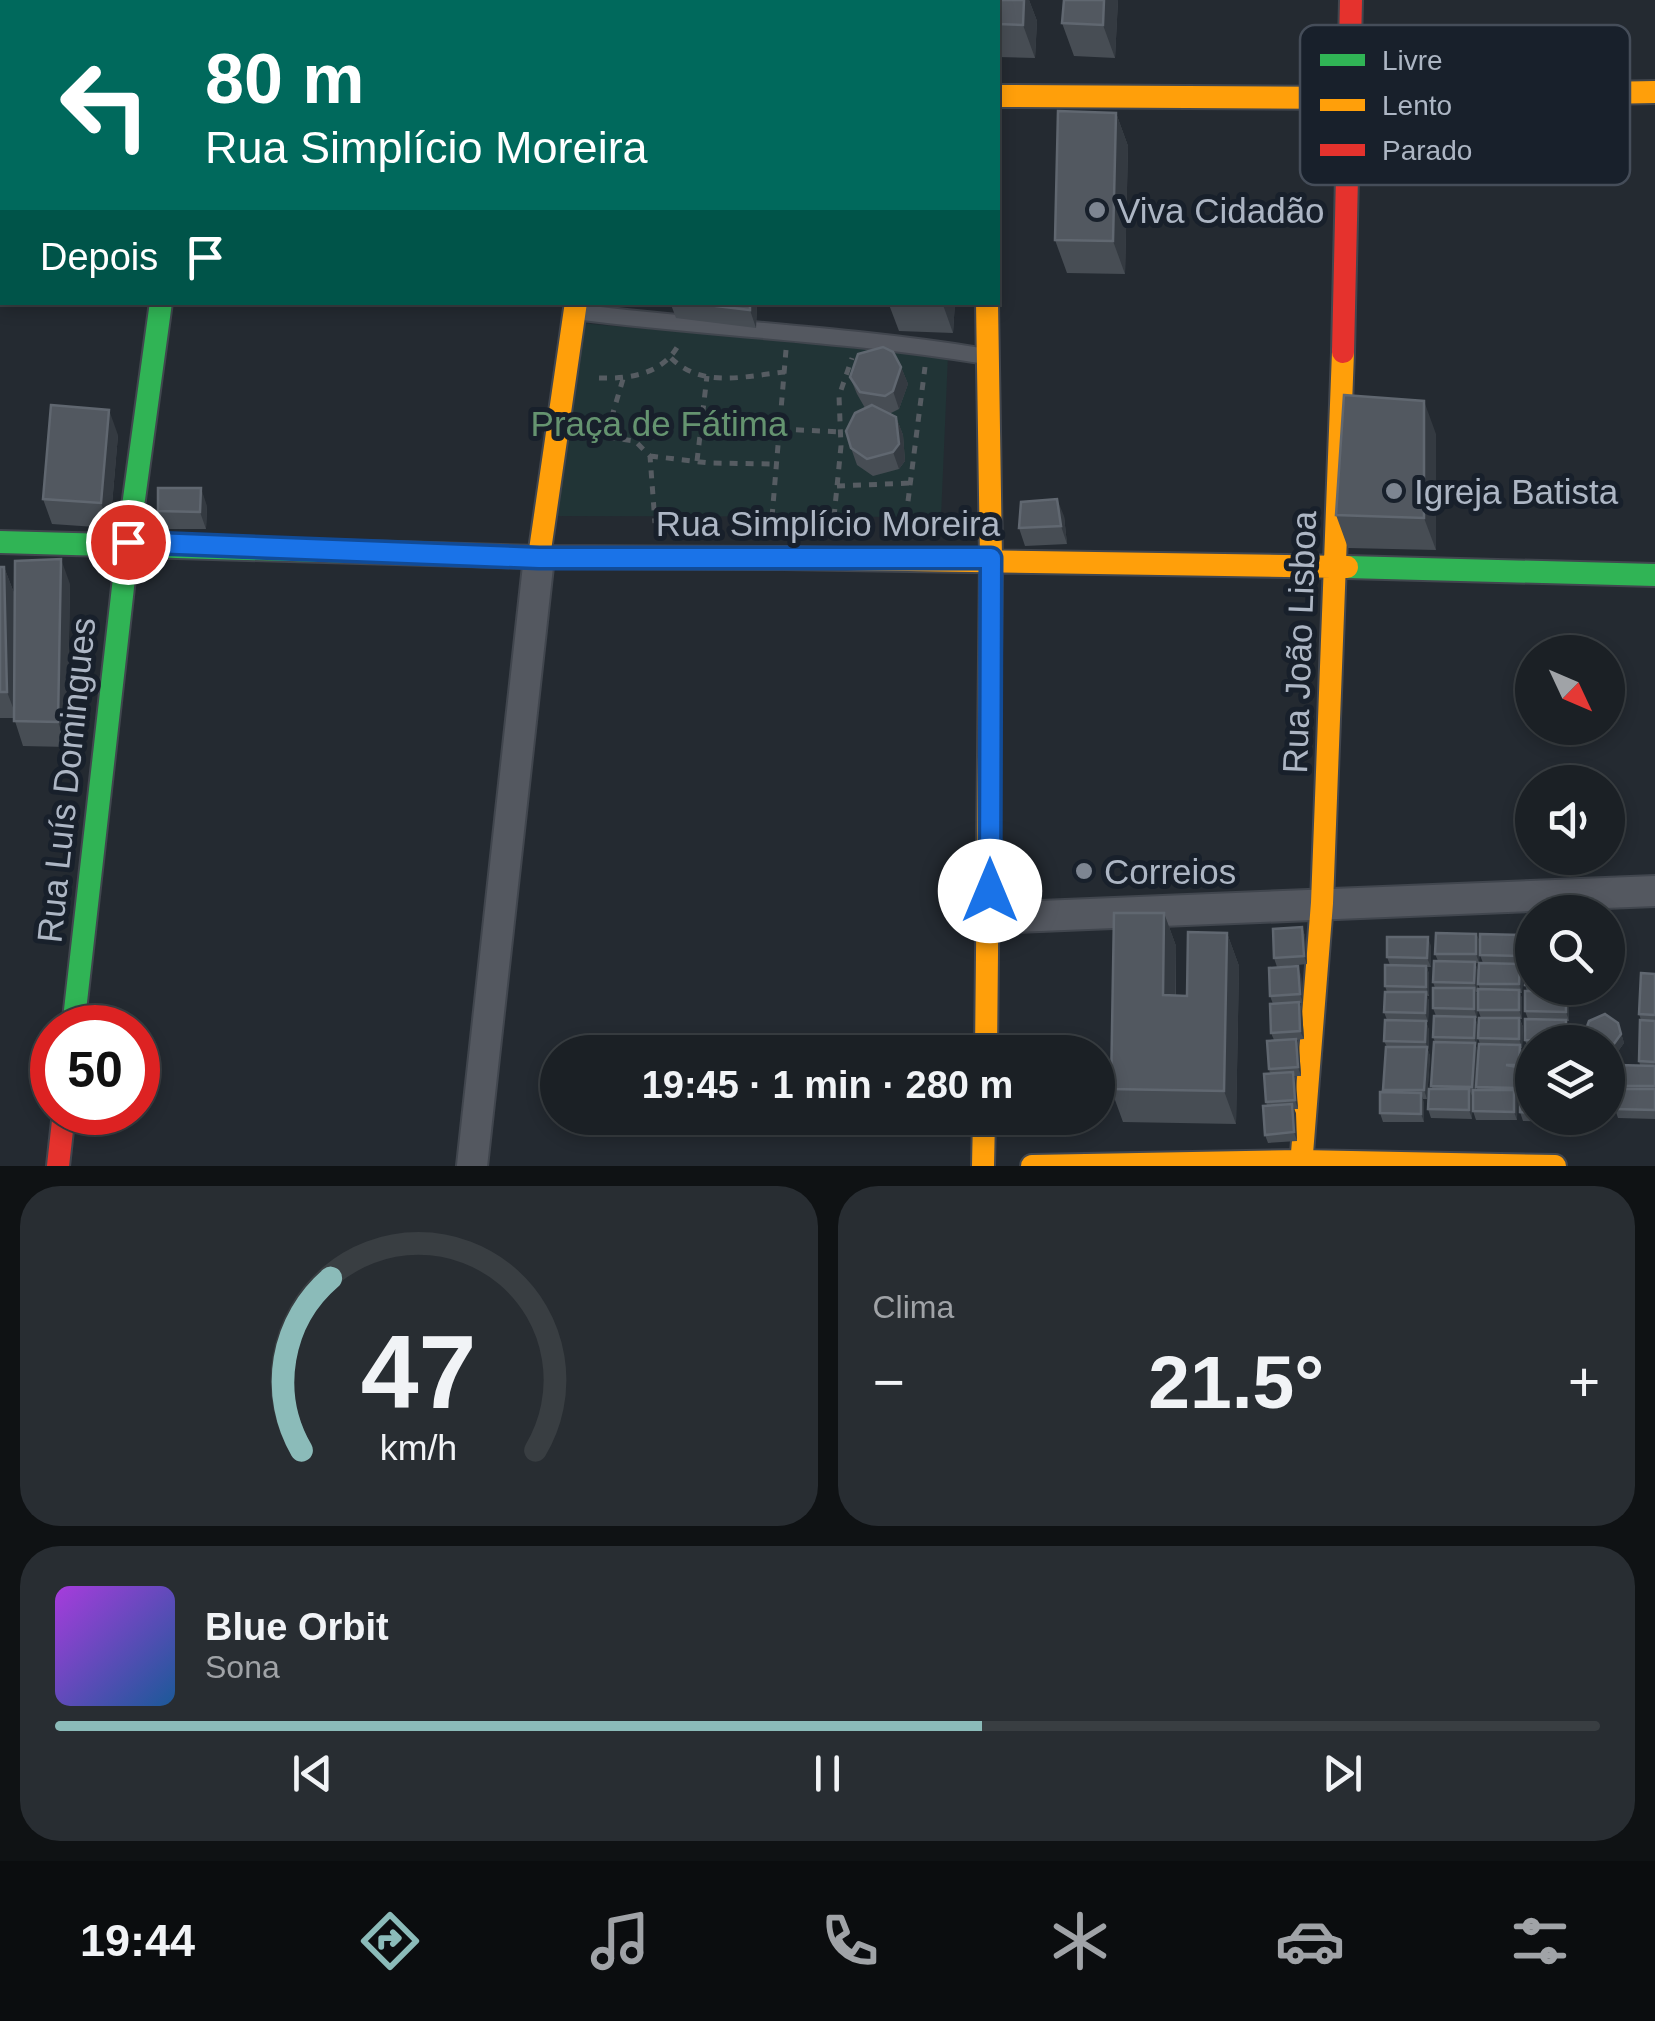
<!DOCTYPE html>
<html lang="pt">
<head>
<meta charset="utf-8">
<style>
	:root { --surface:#1b2025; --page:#282d32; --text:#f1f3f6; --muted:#a0a3a7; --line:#393e42; --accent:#8bbbb9 }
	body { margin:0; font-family:Helvetica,sans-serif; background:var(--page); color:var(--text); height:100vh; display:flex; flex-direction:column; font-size:38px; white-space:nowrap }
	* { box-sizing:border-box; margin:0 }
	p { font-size:32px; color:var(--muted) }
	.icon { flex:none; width:55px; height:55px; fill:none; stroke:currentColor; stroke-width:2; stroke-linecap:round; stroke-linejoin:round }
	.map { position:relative; height:1166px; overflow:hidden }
	.details { display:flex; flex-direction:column; gap:20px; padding:20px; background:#0f1214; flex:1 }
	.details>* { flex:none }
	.top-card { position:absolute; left:0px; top:0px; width:1000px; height:305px; box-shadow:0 5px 15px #0003,0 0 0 2px var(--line); background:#00695c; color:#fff; overflow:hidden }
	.needle { width:65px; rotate:134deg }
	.buttons { position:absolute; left:1515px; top:635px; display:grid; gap:20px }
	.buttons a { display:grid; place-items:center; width:110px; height:110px; border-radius:50%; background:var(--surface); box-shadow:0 5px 15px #0003,0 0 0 2px var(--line); font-size:50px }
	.speed { position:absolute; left:30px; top:1005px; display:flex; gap:20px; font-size:50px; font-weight:700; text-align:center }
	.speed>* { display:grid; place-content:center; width:130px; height:130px; border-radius:50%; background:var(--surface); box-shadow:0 5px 15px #0003,0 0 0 2px var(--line); line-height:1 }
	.speed .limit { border:15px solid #d22; background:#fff; color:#111 }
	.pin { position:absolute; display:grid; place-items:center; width:85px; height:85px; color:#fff; margin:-42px; border:5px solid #fff; border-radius:50%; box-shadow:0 2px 10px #0007 }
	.me { position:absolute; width:110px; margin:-55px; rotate:0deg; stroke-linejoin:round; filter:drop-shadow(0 0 8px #0008) }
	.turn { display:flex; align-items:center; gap:35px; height:210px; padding:0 40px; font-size:45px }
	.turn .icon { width:130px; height:130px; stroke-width:2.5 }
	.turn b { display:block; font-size:70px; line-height:85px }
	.then { display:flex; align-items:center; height:95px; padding:0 40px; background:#0003; gap:20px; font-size:38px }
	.big { font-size:75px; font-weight:800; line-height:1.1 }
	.details .widget { flex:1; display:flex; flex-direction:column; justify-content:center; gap:15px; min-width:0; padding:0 35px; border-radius:40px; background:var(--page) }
	.details .dial { align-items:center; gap:0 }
	.dial svg { height:260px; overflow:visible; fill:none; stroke:var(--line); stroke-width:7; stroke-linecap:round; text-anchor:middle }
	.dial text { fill:var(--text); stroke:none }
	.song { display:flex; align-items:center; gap:30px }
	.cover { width:120px; height:120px; border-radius:15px; background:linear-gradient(135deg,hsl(280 70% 55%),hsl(210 70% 35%)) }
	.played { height:10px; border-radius:5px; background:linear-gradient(90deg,var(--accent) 60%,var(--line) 60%) }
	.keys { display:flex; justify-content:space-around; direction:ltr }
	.heat { display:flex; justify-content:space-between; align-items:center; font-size:55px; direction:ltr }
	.details .tiles { flex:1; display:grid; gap:20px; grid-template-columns:1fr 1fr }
	.widget:last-child { grid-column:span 2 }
	.trip { position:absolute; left:540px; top:1035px; width:575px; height:100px; border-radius:50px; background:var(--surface); box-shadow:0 5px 15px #0003,0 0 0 2px var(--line); font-weight:800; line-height:100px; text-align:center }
	.dock { display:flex; height:160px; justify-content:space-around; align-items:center; background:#0b0d0f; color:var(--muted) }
	.dock .icon { width:70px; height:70px }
	.dock .on { color:var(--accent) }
	.dock b { font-size:45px; color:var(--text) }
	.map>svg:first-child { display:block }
</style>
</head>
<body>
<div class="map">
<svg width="1655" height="1166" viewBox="0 0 1655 1166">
	<rect width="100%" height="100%" fill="#242a31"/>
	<!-- green -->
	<path fill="#213436" d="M580,323L948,355L941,517L550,516Z"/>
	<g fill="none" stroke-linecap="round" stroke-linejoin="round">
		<defs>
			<path id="lane" d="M579,312C714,329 850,334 983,356"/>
			<path id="street" d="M990,918L1655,891
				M472,1166L539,557"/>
			<path id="fast" d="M0,542L539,557L784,558
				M1347,567L1655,575
				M73,1028L128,543L161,302"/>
			<path id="slow" d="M200,0V2
				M998,96L1350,98L1655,92
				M539,557L576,302
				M784,558L1347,567
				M986,1052L991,558L987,302
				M983,1166L984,1118
				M1032,1166L1301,1161L1555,1166
				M1301,1166L1322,903L1343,352"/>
			<path id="jam" d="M611,2L612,0
				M0,60H2
				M1343,352L1351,0
				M58,1166L64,1112"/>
		</defs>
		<!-- lane casing -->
		<use href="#lane" stroke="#41464e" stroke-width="19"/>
		<!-- street casing -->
		<use href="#street" stroke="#41464e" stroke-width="34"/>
		<!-- fast casing -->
		<use href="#fast" stroke="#41464e" stroke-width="26"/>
		<!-- slow casing -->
		<use href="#slow" stroke="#41464e" stroke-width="26"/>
		<!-- jam casing -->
		<use href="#jam" stroke="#41464e" stroke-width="26"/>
		<!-- path -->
		<path stroke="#565c62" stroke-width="5" stroke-dasharray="8 8" stroke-linecap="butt" d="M671,358C703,389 744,376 785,372
			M599,378C631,379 663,374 679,344
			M780,429L841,432
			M607,433L623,379
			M591,435L635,441L650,456L655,523
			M650,456L709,463L777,464
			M697,461L707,376
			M837,486L911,483
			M772,517L786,350
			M834,517L841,446L839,396L852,358
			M906,517L925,367"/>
		<!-- lane -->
		<use href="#lane" stroke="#545860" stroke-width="15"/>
		<!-- street -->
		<use href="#street" stroke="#545860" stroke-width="30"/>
		<!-- fast -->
		<use href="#fast" stroke="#30b455" stroke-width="22"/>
		<!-- slow -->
		<use href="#slow" stroke="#ff9f0a" stroke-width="22"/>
		<!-- jam -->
		<use href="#jam" stroke="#e5322d" stroke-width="22"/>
	</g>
	<!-- wall -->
	<path fill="#474d54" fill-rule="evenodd" d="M984,0H1029L1037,21L1035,58L998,57V2Z
		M1064,0H1118L1115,58L1074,56L1062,23Z
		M1116,113L1128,146L1125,274L1067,273L1055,240Z
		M670,302H757L756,328L676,318Z
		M888,302H955L953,333L899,331Z
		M901,367L908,384L899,409L891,413H887L896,417L903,435L905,461L899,469L873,476L857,465L851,448L865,408L857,394L850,377Z
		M1436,434V550L1348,548L1336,515Z
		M118,435L110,528L52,524L43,499Z
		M207,506L206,529H164L158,511Z
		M1064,516L1067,544L1025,546L1019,528Z
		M0,567H4L14,593V626L70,584L67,747L23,746L14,718H0Z
		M1164,913L1176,946V995L1187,996L1227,933L1239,966L1236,1124L1123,1122L1111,1089Z
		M1302,927L1305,936L1307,964L1277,967L1274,958Z
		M1476,934L1480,942L1479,963H1483L1480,955L1524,944V964H1520L1523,972L1522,993H1520L1522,998V1019H1520L1523,1027L1522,1048H1521L1523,1054L1522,1074H1520V1097L1517,1096V1120H1476L1473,1111V1095H1472V1119L1431,1118L1428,1109L1432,1089L1435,1042L1433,1037L1436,1016L1433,1008L1435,988L1433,982L1438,961L1435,954ZM1475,963H1479L1478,984L1480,989L1478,1010L1481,1018L1478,1038L1480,1044L1477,1090H1476L1478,1052L1476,1046L1478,1026L1475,1018H1477L1478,997L1476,992H1478V971Z
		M1532,936V988H1569V995H1567L1569,1000V1021H1566L1569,1029V1042H1532V1118H1564V1122L1523,1121L1520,1112L1524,1092L1527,1046L1525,1040L1528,1019L1525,1011L1527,991L1525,985L1529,964L1527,957Z
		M1431,946V967H1427L1429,974V996H1427L1429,1001L1428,1022H1426L1429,1030L1428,1050L1430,1056L1427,1099H1423L1424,1122H1383L1380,1113L1384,1092L1387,1047L1384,1041L1387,1020L1384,1012L1387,992L1385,986L1390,965L1387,957Z
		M1655,974V1119L1618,1118L1615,1109L1619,1089L1618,1086L1640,1065L1639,1061L1641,1020L1639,1014Z
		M1301,975L1303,1003H1299L1302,1011L1304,1039L1296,1040L1299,1047L1301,1076H1294L1298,1109H1294L1297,1141L1268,1143L1265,1135L1267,1106L1266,1102L1270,1074L1269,1069L1274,1040L1271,1033L1273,1004L1270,996Z
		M1618,1023L1624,1043L1614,1057L1608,1058V1042Z
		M1608,1066L1613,1075V1096H1610V1120L1569,1119V1118H1608Z"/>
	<!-- shaded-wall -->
	<path fill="#343a41" d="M1024,0H1029L1037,21L1035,58L1023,25Z
		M1104,0H1118L1115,58L1103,25Z
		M1116,113L1128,146L1125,274L1113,241Z
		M750,302H757L756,328L750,310Z
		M942,302H955L953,333Z
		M901,367L908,384L899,409L893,391Z
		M1424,401L1436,434V550L1424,518Z
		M109,410L118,435L110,528L101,503Z
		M896,417L903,435L905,461L899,469L893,452Z
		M201,488L207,506L206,529L200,512Z
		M1057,499L1064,516L1067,544L1061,526Z
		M61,559L70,584L67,747L58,722Z
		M4,567L14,593L17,718L7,692Z
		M1164,913L1176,946L1175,1028L1163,995Z
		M1302,927L1305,936L1307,964L1304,956Z
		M1227,933L1239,966L1236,1124L1224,1091Z
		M1476,934L1480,942L1479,963L1476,954Z
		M1521,935L1524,944V964L1521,956Z
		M1428,937L1431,946V967L1427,958Z
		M1475,962L1478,971V992L1474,983Z
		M1520,964L1523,972L1522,993L1519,984Z
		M1298,966L1301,975L1303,1003L1300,994Z
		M1426,966L1429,974V996L1426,987Z
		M1474,988L1478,997L1477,1018L1474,1009Z
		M1519,990L1522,998V1019L1519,1010Z
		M1566,991L1569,1000V1021L1566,1012Z
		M1426,992L1429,1001L1428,1022L1425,1013Z
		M1299,1002L1302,1011L1304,1039L1300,1031Z
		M1475,1017L1478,1026L1477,1046L1474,1038Z
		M1519,1018L1523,1027L1522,1048L1519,1039Z
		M1566,1020L1569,1029V1042H1566Z
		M1426,1021L1429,1030V1050L1425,1042Z
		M1618,1023L1624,1043L1614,1057L1611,1048Z
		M1296,1039L1299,1047L1301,1076L1298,1067Z
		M1475,1043L1478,1052L1475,1095L1472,1087Z
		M1520,1045L1523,1054L1522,1074L1519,1065Z
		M1427,1047L1430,1056L1427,1099L1424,1090Z
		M1517,1067L1520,1076V1097L1517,1088Z
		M1610,1067L1613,1075V1096L1610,1087Z
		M1293,1072L1296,1081L1298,1109L1295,1100Z
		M1469,1089L1473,1098L1472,1119L1469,1110Z
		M1514,1090L1518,1099L1517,1120L1514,1112Z
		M1608,1090L1611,1099L1610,1120L1608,1113Z
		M1421,1093L1424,1102V1122L1421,1114Z
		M1292,1104L1296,1113L1297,1141L1294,1132Z"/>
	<!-- building -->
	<path fill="#525860" stroke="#606770" stroke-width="2.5" d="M984,0H1024L1023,25L998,24V2H984Z
		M1064,0H1104L1103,25L1062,23Z
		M1058,111L1116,113L1113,241L1055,240Z
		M683,302H750V310Z
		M883,347L893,352L901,367L893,391L885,396L860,392L850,377L858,354Z
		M1344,395L1424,401V518L1336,515Z
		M51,405L109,410L101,503L43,499Z
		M872,405L896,417L899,444L893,452L867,459L851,448L846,431L855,413Z
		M158,488H201L200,512L158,511Z
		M1057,499L1061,526L1019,528L1021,502Z
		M61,559L58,722L14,721L15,561Z
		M0,567H4L7,692H0Z
		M1114,913H1164L1163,995L1187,996L1188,932L1227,933L1224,1091L1111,1089Z
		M1302,927L1304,956L1274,958L1273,929Z
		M1436,933L1476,934V954H1435Z
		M1480,934L1521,935V956L1480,955Z
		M1527,936H1532V957H1527Z
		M1387,937H1428L1427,958L1387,957Z
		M1434,961L1475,962L1474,983L1433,982Z
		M1479,963L1520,964L1519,984H1478Z
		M1526,964H1532V985H1525Z
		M1385,965L1426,966V987L1385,986Z
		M1298,966L1300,994L1270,996L1269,968Z
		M1641,973L1655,974V1015L1639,1014Z
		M1433,988H1474V1009L1433,1008Z
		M1478,989L1519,990V1010H1478Z
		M1525,991H1566V1012L1525,1011Z
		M1385,992H1426L1425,1013L1384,1012Z
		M1299,1002L1300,1031L1271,1033L1270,1004Z
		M1605,1014L1618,1023L1621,1034L1611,1048H1608V1042H1588L1585,1032L1589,1021Z
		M1434,1016L1475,1017L1474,1038L1433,1037Z
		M1479,1018H1519V1039L1478,1038Z
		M1525,1019L1566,1020V1041L1525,1040Z
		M1385,1020L1426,1021L1425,1042L1384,1041Z
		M1640,1020L1655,1021V1062L1639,1061Z
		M1296,1039L1298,1067L1269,1069L1267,1041Z
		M1434,1042L1475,1043L1472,1087L1431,1086Z
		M1479,1044L1520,1045L1519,1065H1506L1517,1067V1088L1476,1087Z
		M1526,1046H1532V1089H1523Z
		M1386,1047H1427L1424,1090H1383Z
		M1618,1065L1655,1066V1086H1618Z
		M1608,1066L1610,1067V1087H1608Z
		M1293,1072L1295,1100L1266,1102L1264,1074Z
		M1429,1089H1469V1110L1428,1109Z
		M1615,1089H1655V1110L1615,1109Z
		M1473,1090H1514V1112L1473,1111Z
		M1380,1092L1421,1093V1114L1380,1113Z
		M1520,1092H1532V1113L1520,1112Z
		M1292,1104L1294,1132L1265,1135L1263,1106Z"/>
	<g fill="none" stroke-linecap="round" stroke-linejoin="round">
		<defs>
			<path id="route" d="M128,542L539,558H991L990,891"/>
		</defs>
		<!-- route casing -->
		<use href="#route" stroke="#114b97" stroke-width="25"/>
		<!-- route -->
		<use href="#route" stroke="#1a73e8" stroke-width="18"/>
	</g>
	<!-- markers -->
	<g fill="#7d8591" stroke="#18202b" stroke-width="4">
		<circle cx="1097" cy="210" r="10"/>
		<circle cx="1394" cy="491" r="10"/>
		<circle cx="1084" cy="871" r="10"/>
	</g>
	<g text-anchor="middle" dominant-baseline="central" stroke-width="10" stroke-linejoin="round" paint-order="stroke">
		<!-- poi labels -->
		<g font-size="35" fill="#adb6c4" stroke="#18202b" text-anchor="start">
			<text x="1117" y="210">Viva Cidadão</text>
			<text x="1414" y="491">Igreja Batista</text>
			<text x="1104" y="871">Correios</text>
		</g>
		<!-- park labels -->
		<g font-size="35" fill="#659470" stroke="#18202b">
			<text x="659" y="423">Praça de Fátima</text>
		</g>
		<!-- street labels -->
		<g font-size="35" fill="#adb6c4" stroke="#18202b">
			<text x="828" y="523">Rua Simplício Moreira</text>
			<text transform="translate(1299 642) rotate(-88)">Rua João Lisboa</text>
			<text transform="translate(66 780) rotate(-84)">Rua Luís Domingues</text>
		</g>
	</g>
	<!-- legend -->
	<rect x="1300" y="25" width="330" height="160" rx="15" fill="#18202b" stroke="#454d59" stroke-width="2.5"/>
	<rect x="1320" y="54" width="45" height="12" fill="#30b455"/>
	<rect x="1320" y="99" width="45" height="12" fill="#ff9f0a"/>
	<rect x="1320" y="144" width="45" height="12" fill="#e5322d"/>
	<g font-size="28" fill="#adb6c4">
		<text x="1382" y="70">Livre</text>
		<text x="1382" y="115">Lento</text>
		<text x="1382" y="160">Parado</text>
	</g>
</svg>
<div class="buttons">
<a><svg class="needle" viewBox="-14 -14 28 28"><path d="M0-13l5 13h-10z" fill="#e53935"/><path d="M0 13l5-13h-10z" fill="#a0a3a7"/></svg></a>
<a><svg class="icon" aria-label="sound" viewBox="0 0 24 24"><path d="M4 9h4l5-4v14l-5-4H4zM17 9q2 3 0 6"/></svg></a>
<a><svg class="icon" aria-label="search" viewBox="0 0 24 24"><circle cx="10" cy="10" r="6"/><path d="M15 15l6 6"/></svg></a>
<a><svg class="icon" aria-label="layers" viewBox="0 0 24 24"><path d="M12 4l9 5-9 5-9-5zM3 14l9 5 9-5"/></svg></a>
</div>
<div class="speed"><div class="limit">50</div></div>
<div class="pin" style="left:128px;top:542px;background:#d93025"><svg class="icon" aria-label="arrive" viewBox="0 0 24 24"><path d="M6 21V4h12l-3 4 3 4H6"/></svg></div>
<svg class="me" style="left:990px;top:891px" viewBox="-20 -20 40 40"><circle r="19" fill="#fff"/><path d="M0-13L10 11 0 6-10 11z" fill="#1a73e8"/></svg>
<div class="trip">19:45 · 1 min · 280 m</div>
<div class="top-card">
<div class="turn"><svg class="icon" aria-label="left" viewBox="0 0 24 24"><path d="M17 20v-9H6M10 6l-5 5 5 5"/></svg><div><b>80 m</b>Rua Simplício Moreira</div></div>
<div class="then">Depois<svg class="icon" aria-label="arrive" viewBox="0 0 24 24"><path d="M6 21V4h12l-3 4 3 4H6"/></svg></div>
</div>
</div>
<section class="details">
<div class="tiles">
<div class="widget dial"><svg viewBox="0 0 100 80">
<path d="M14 69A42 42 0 1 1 86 69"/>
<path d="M14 69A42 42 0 0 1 23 16" stroke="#8bbbb9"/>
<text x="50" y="56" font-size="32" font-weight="700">47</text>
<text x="50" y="72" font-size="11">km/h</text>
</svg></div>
<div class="widget"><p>Clima</p>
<div class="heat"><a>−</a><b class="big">21.5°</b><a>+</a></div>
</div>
<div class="widget">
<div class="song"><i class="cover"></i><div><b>Blue Orbit</b><p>Sona</p></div></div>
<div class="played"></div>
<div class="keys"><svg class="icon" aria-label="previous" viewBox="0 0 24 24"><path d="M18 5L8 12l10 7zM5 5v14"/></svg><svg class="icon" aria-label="pause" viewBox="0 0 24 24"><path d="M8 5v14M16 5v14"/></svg><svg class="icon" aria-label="next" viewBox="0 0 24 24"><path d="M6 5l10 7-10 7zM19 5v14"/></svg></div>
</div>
</div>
</section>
<nav class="dock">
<b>19:44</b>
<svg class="icon on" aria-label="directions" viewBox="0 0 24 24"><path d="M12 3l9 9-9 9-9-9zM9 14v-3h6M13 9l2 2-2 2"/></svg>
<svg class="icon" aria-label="music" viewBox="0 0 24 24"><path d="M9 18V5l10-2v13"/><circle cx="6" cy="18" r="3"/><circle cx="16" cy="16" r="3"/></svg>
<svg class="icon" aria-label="phone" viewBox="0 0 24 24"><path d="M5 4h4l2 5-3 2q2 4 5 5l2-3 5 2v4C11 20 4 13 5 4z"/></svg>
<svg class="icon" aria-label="climate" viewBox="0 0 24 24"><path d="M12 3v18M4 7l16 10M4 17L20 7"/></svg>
<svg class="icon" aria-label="car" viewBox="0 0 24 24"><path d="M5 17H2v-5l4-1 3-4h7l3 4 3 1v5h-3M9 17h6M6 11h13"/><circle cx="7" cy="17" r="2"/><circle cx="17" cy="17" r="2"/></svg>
<svg class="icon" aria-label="filters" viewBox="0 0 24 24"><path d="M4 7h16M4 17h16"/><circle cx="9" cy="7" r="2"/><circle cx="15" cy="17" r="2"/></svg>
</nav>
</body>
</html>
